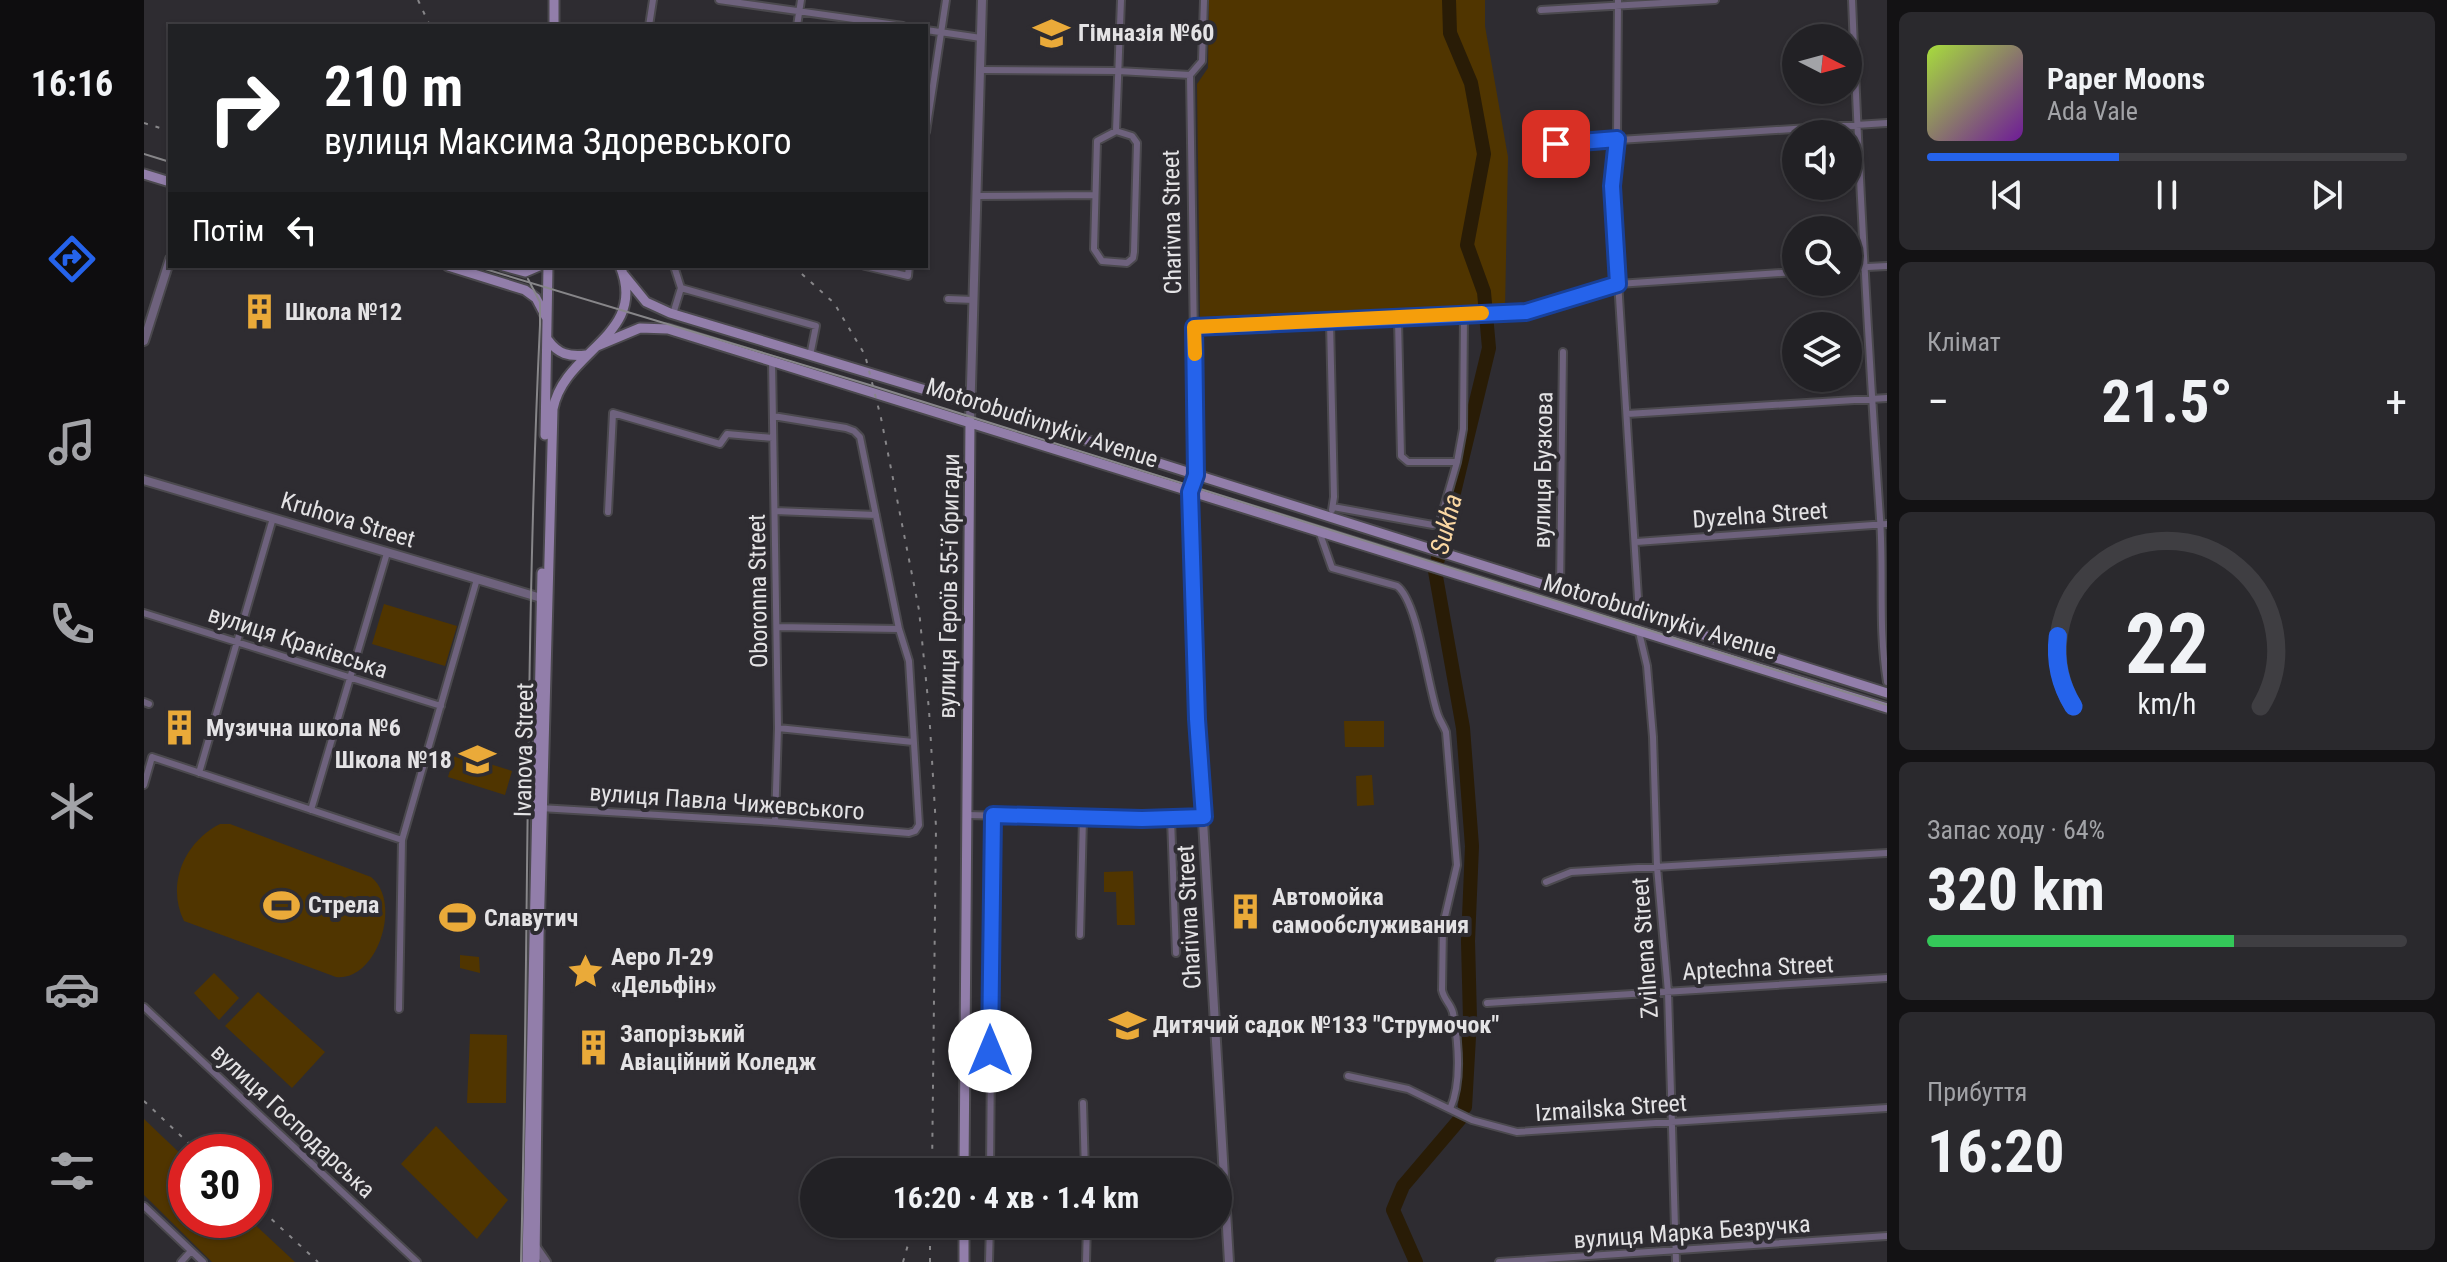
<!DOCTYPE html>
<html lang="uk">
<head>
<meta charset="utf-8">
<style>
	:root { --surface:#222125; --page:#2a292d; --text:#f1f3f6; --muted:#a2a3a7; --line:#3f3e42; --accent:#2563eb }
	body { margin:0; font-family:"Roboto Condensed",sans-serif; background:var(--page); color:var(--text); height:100vh; display:flex; flex-direction:column; font-size:30px; white-space:nowrap }
	* { box-sizing:border-box; margin:0 }
	p { font-size:26px; color:var(--muted) }
	.icon { flex:none; width:44px; height:44px; fill:none; stroke:currentColor; stroke-width:2; stroke-linecap:round; stroke-linejoin:round }
	.map { position:relative; flex:1; overflow:hidden }
	.side { display:flex; flex-direction:column; gap:12px; padding:12px; background:#131214; width:560px }
	.side>* { flex:none }
	.top-card { position:absolute; left:24px; top:24px; width:760px; height:244px; border-radius:0px; box-shadow:0 2px 6px #0004,0 0 0 2px var(--line); background:#202124; color:#fff; overflow:hidden }
	.needle { width:52px; rotate:96deg }
	.buttons { position:absolute; left:1638px; top:24px; display:grid; gap:16px }
	.buttons a { display:grid; place-items:center; width:80px; height:80px; border-radius:50%; background:var(--surface); box-shadow:0 2px 6px #0004,0 0 0 2px var(--line); font-size:40px }
	.speed { position:absolute; left:24px; top:1134px; display:flex; gap:16px; font-size:40px; font-weight:700; text-align:center }
	.speed>* { display:grid; place-content:center; width:104px; height:104px; border-radius:50%; background:var(--surface); box-shadow:0 2px 6px #0004,0 0 0 2px var(--line); line-height:1 }
	.speed .limit { border:12px solid #d22; background:#fff; color:#111 }
	.pin { position:absolute; display:grid; place-items:center; width:68px; height:68px; color:#fff; margin:-34px; border-radius:16px; box-shadow:0 4px 12px #0006 }
	.me { position:absolute; width:88px; margin:-44px; rotate:0deg; stroke-linejoin:round; filter:drop-shadow(0 0 6px #0008) }
	.turn { display:flex; align-items:center; gap:28px; height:168px; padding:0 24px; font-size:36px }
	.turn .icon { width:104px; height:104px; stroke-width:2.5 }
	.turn b { display:block; font-size:56px; line-height:68px }
	.then { display:flex; align-items:center; height:76px; padding:0 24px; background:#0003; gap:16px; font-size:30px }
	.big { font-size:60px; font-weight:700; line-height:1.1 }
	.side .widget { flex:1; display:flex; flex-direction:column; justify-content:center; gap:12px; min-width:0; padding:0 28px; border-radius:12px; background:var(--page) }
	.side .dial { align-items:center; gap:0 }
	.dial svg { height:208px; overflow:visible; fill:none; stroke:var(--line); stroke-width:7; stroke-linecap:round; text-anchor:middle }
	.dial text { fill:var(--text); stroke:none }
	.song { display:flex; align-items:center; gap:24px }
	.cover { width:96px; height:96px; border-radius:12px; background:linear-gradient(135deg,hsl(80 70% 55%),hsl(280 70% 35%)) }
	.played { height:8px; border-radius:4px; background:linear-gradient(90deg,var(--accent) 40%,var(--line) 40%) }
	.keys { display:flex; justify-content:space-around; direction:ltr }
	.heat { display:flex; justify-content:space-between; align-items:center; font-size:44px; direction:ltr }
	.charge { height:12px; border-radius:6px; background:linear-gradient(90deg,#34c759 64%,var(--line) 0) }
	.trip { position:absolute; left:656px; top:1158px; width:432px; height:80px; border-radius:40px; background:var(--surface); box-shadow:0 2px 6px #0004,0 0 0 2px var(--line); font-weight:700; line-height:80px; text-align:center }
	main { display:flex; flex:1; min-height:0 }
	.tab-bar { display:flex; flex-direction:column; width:144px; justify-content:space-around; align-items:center; background:#0e0d0f; color:var(--muted) }
	.tab-bar .icon { width:56px; height:56px }
	.tab-bar .current { color:var(--accent) }
	.tab-bar b { font-size:36px; color:var(--text) }
	.map>svg:first-child { display:block }
</style>
</head>
<body>
<main>
<nav class="tab-bar">
<b>16:16</b>
<svg class="icon current" aria-label="directions" viewBox="0 0 24 24"><path d="M12 3l9 9-9 9-9-9zM9 14v-3h6M13 9l2 2-2 2"/></svg>
<svg class="icon" aria-label="music" viewBox="0 0 24 24"><path d="M9 18V5l10-2v13"/><circle cx="6" cy="18" r="3"/><circle cx="16" cy="16" r="3"/></svg>
<svg class="icon" aria-label="phone" viewBox="0 0 24 24"><path d="M5 4h4l2 5-3 2q2 4 5 5l2-3 5 2v4C11 20 4 13 5 4z"/></svg>
<svg class="icon" aria-label="climate" viewBox="0 0 24 24"><path d="M12 3v18M4 7l16 10M4 17L20 7"/></svg>
<svg class="icon" aria-label="car" viewBox="0 0 24 24"><path d="M5 17H2v-5l4-1 3-4h7l3 4 3 1v5h-3M9 17h6M6 11h13"/><circle cx="7" cy="17" r="2"/><circle cx="17" cy="17" r="2"/></svg>
<svg class="icon" aria-label="filters" viewBox="0 0 24 24"><path d="M4 7h16M4 17h16"/><circle cx="9" cy="7" r="2"/><circle cx="15" cy="17" r="2"/></svg>
</nav>
<div class="map">
<svg width="1743" height="1262" viewBox="0 0 1743 1262">
	<rect width="100%" height="100%" fill="#2e2c31"/>
	<!-- green -->
	<path fill="#503500" d="M1065,0H1341V26L1364,157L1361,309L1185,318H1056L1053,84L1064,68Z
		M240,604L313,626L301,666L228,644Z
		M1200,721H1240V747H1201Z
		M311,753L368,771L361,795L304,777Z
		M1228,775L1230,805L1213,806L1212,776Z
		M76,824H86L227,877C259,902 233,982 192,977L40,921C22,885 40,842 76,824Z
		M989,871L991,925H973L972,892H960V872Z
		M316,955L335,957L336,973L316,968Z
		M70,973L95,998L75,1020L50,993Z
		M114,992L181,1052L148,1088L81,1026Z
		M326,1034L363,1035L362,1103H323Z
		M0,1119L42,1159V1220H106L151,1262H68L0,1195Z
		M292,1126L364,1200L333,1239L257,1164Z"/>
	<g fill="none" stroke-linecap="round" stroke-linejoin="round">
		<!-- river -->
		<path stroke="#291c06" stroke-width="14" d="M1305,0L1306,33L1327,83L1340,154L1323,245L1340,292L1345,348L1291,571L1319,728L1328,846L1324,941L1326,1019L1321,1107
			M1272,1262L1249,1210L1259,1186L1316,1119"/>
		<defs>
			<path id="minor" d="M575,0L759,26
				M1474,0L1473,139L1468,186L1495,614
				M1708,0C1715,173 1724,345 1736,518C1740,573 1734,628 1743,682
				M1397,10L1571,0
				M505,26L509,0
				M653,26L657,0
				M782,30L837,38
				M837,70L974,71L1046,75
				M972,131L988,136L993,143L990,252L989,258L983,263L958,261L950,249L953,141Z
				M972,131L977,0
				M782,132L802,0
				M1412,144L1743,123
				M832,196L951,195
				M530,266L537,288
				M721,266L764,276L765,266
				M1704,268L1743,266
				M804,299L830,300
				M529,314L537,288L672,326L666,356
				M1254,319L1257,456L1264,462H1313
				M1186,322L1190,497L1188,510
				M1050,327L1382,312L1474,284L1652,272
				M628,361L634,728L631,822
				M1483,414L1743,398
				M1052,475L1046,75L1058,61L1060,0
				M1189,507L1289,525L1296,521L1313,462L1319,429L1320,314
				M631,511L732,515
				M464,512L469,413L576,444L583,434L629,438
				M1175,531L1188,568L1253,586C1274,601 1284,688 1294,715C1296,721 1300,726 1302,732L1313,865L1299,925L1298,990C1300,1000 1307,1004 1309,1013C1314,1041 1318,1083 1306,1109
				M1492,542L1743,524
				M1416,589L1419,352
				M0,613L297,706
				M633,627L755,629
				M1495,632L1503,666L1509,737L1513,867L1524,992L1532,1262
				M0,702L5,704
				M634,728L769,742
				M55,773L129,518
				M0,785L8,757L258,840
				M396,808L631,822L765,833L771,831L775,825L765,661L755,629L716,437L710,431L702,428L629,416
				M167,810L243,553
				M823,815L939,818L1059,817
				M1027,819L1032,953
				M1402,882L1427,872L1743,853
				M936,935L939,818
				M1343,1003L1743,978
				M0,1007L273,1262
				M255,1009L258,840L333,579
				M1204,1076L1264,1089L1328,1120L1373,1132L1743,1108
				M939,1103L941,1172
				M846,1172L849,815
				M0,1206L59,1262
				M37,1262L47,1251
				M845,1262L846,1224
				M942,1262L943,1224
				M1355,1262L1743,1236"/>
			<path id="tertiary" d="M0,341L26,259
				M826,421L838,0
				M1052,475L1046,492L1053,719L1085,1262
				M0,480L397,598
				M391,1246L402,1262"/>
			<path id="secondary" d="M410,26V0
				M0,174L26,182
				M304,266L381,290L392,298L402,317
				M359,266L381,272L395,266
				M480,275L502,302L526,313L828,404L1743,693
				M404,340C414,354 425,357 442,355
				M453,346L496,328L524,329L1743,708
				M401,435L404,266
				M820,1172L826,421
				M383,1262L398,573
				M391,1262L395,937L409,409C420,350 505,335 476,266
				M820,1262V1224"/>
		</defs>
		<!-- minor casing -->
		<use href="#minor" stroke="#4b494e" stroke-width="10"/>
		<!-- tertiary casing -->
		<use href="#tertiary" stroke="#4b494e" stroke-width="12"/>
		<!-- secondary casing -->
		<use href="#secondary" stroke="#4b494e" stroke-width="13"/>
		<!-- minor -->
		<use href="#minor" stroke="#6e627d" stroke-width="6"/>
		<!-- tertiary -->
		<use href="#tertiary" stroke="#6e627d" stroke-width="8"/>
		<!-- secondary -->
		<use href="#secondary" stroke="#927eaa" stroke-width="9"/>
		<!-- tram -->
		<path stroke="#878689" stroke-width="2" d="M0,154L26,162
			M331,266L729,386L1743,705
			M377,1262C385,950 381,637 396,325V302L384,279"/>
		<!-- rail -->
		<path stroke="#878689" stroke-width="2" stroke-dasharray="4 8" stroke-linecap="butt" d="M274,0L286,26
			M0,123L26,131
			M649,266L690,303L721,355L737,418L775,610L785,710L792,827L788,1172
			M0,1101L54,1152
			M110,1203L174,1262
			M759,1262L770,1224
			M786,1262V1224"/>
	</g>
	<g fill="none" stroke-linecap="round" stroke-linejoin="round">
		<defs>
			<path id="route" d="M846,1051L849,815L998,819L1060,817L1053,719L1046,492L1052,475L1050,327L1382,312L1474,284L1468,186L1473,139L1412,144"/>
		</defs>
		<!-- route casing -->
		<use href="#route" stroke="#184099" stroke-width="20"/>
		<!-- route -->
		<use href="#route" stroke="#2563eb" stroke-width="14"/>
		<!-- slow -->
		<path stroke="#f59e0b" stroke-width="14" d="M1051,354L1050,327L1338,313"/>
	</g>
	<!-- icons -->
	<defs>
		<symbol id="school-bare" viewBox="-9 -9 18 18"><path d="M0-5L7-2L0 1L-7-2ZM-4 1L0 2.5L4 1V4Q0 6-4 4Z" fill="#eaaa39" stroke="#2e2c31" stroke-width="2.5" paint-order="stroke"/></symbol>
		<symbol id="building-bare" viewBox="-9 -9 18 18"><path d="M-4-6H4V6H1V3H-1V6H-4ZM-2.5-4.3h1.7v1.8h-1.7ZM.8-4.3h1.7v1.8H.8ZM-2.5-1h1.7V.8h-1.7ZM.8-1h1.7V.8H.8Z" fill="#eaaa39" stroke="#2e2c31" stroke-width="2.5" paint-order="stroke"/></symbol>
		<symbol id="stadium-bare" viewBox="-9 -9 18 18"><path d="M0-5a6.5 5 0 1 0 0 10a6.5 5 0 1 0 0-10ZM-3.5-1.8h7v3.6h-7Z" fill="#eaaa39" stroke="#2e2c31" stroke-width="2.5" paint-order="stroke"/></symbol>
		<symbol id="sight-bare" viewBox="-9 -9 18 18"><path d="M0-6L1.8-2.2L6-1.7L2.9 1.2L3.7 5.4L0 3.3L-3.7 5.4L-2.9 1.2L-6-1.7L-1.8-2.2Z" fill="#eaaa39" stroke="#2e2c31" stroke-width="2.5" paint-order="stroke"/></symbol>
	</defs>
	<g fill-rule="evenodd">
		<use href="#school-bare" x="882" y="8" width="51" height="51"/>
		<use href="#building-bare" x="90" y="286" width="51" height="51"/>
		<use href="#building-bare" x="10" y="702" width="51" height="51"/>
		<use href="#school-bare" x="308" y="734" width="51" height="51"/>
		<use href="#stadium-bare" x="112" y="880" width="51" height="51"/>
		<use href="#building-bare" x="1076" y="886" width="51" height="51"/>
		<use href="#stadium-bare" x="288" y="892" width="51" height="51"/>
		<use href="#sight-bare" x="416" y="946" width="51" height="51"/>
		<use href="#school-bare" x="958" y="1000" width="51" height="51"/>
		<use href="#building-bare" x="424" y="1022" width="51" height="51"/>
	</g>
	<g text-anchor="middle" dominant-baseline="central" stroke-width="8" stroke-linejoin="round" paint-order="stroke">
		<!-- poi labels -->
		<g font-size="24" font-weight="bold" fill="#e4e3e5" stroke="#2e2c31" text-anchor="start">
			<text x="934" y="33">Гімназія №60</text>
			<text x="141" y="312">Школа №12</text>
			<text x="62" y="728">Музична школа №6</text>
			<text x="308" y="760" text-anchor="end">Школа №18</text>
			<text x="1128" y="897">Автомойка<tspan x="1128" dy="28">самообслуживания</tspan></text>
			<text x="164" y="905">Стрела</text>
			<text x="340" y="918">Славутич</text>
			<text x="467" y="957">Аеро Л-29<tspan x="467" dy="28">«Дельфін»</tspan></text>
			<text x="1009" y="1025">Дитячий садок №133 "Струмочок"</text>
			<text x="476" y="1034">Запорізький<tspan x="476" dy="28">Авіаційний Коледж</tspan></text>
		</g>
		<!-- street labels -->
		<g font-size="24" fill="#e4e3e5" stroke="#2e2c31">
			<text transform="translate(1028 222) rotate(-91)">Charivna Street</text>
			<text transform="translate(898 423) rotate(18)">Motorobudivnykiv Avenue</text>
			<text transform="translate(1399 470) rotate(-89)">вулиця Бузкова</text>
			<text transform="translate(1616 515) rotate(-4)">Dyzelna Street</text>
			<text transform="translate(204 520) rotate(17)">Kruhova Street</text>
			<text transform="translate(805 586) rotate(-89)">вулиця Героїв 55-ї бригади</text>
			<text transform="translate(614 591) rotate(-91)">Oboronna Street</text>
			<text transform="translate(1516 617) rotate(17)">Motorobudivnykiv Avenue</text>
			<text transform="translate(154 642) rotate(18)">вулиця Краківська</text>
			<text transform="translate(380 750) rotate(-89)">Ivanova Street</text>
			<text transform="translate(583 802) rotate(4)">вулиця Павла Чижевського</text>
			<text transform="translate(1045 917) rotate(-93)">Charivna Street</text>
			<text transform="translate(1501 948) rotate(-94)">Zvilnena Street</text>
			<text transform="translate(1614 968) rotate(-3)">Aptechna Street</text>
			<text transform="translate(1467 1108) rotate(-4)">Izmailska Street</text>
			<text transform="translate(149 1121) rotate(43)">вулиця Господарська</text>
			<text transform="translate(1548 1232) rotate(-4)">вулиця Марка Безручка</text>
		</g>
		<!-- water labels -->
		<g font-size="26" font-style="italic" fill="#fad7a2" stroke="#2e2c31">
			<text transform="translate(1302 524) rotate(-76)">Sukha</text>
		</g>
	</g>
</svg>
<div class="buttons">
<a><svg class="needle" viewBox="-14 -14 28 28"><path d="M0-13l5 13h-10z" fill="#e53935"/><path d="M0 13l5-13h-10z" fill="#a2a3a7"/></svg></a>
<a><svg class="icon" aria-label="sound" viewBox="0 0 24 24"><path d="M4 9h4l5-4v14l-5-4H4zM17 9q2 3 0 6"/></svg></a>
<a><svg class="icon" aria-label="search" viewBox="0 0 24 24"><circle cx="10" cy="10" r="6"/><path d="M15 15l6 6"/></svg></a>
<a><svg class="icon" aria-label="layers" viewBox="0 0 24 24"><path d="M12 4l9 5-9 5-9-5zM3 14l9 5 9-5"/></svg></a>
</div>
<div class="speed"><div class="limit">30</div></div>
<div class="pin" style="left:1412px;top:144px;background:#d93025"><svg class="icon" aria-label="arrive" viewBox="0 0 24 24"><path d="M6 21V4h12l-3 4 3 4H6"/></svg></div>
<svg class="me" style="left:846px;top:1051px" viewBox="-20 -20 40 40"><circle r="19" fill="#fff"/><path d="M0-13L10 11 0 6-10 11z" fill="#2563eb"/></svg>
<div class="trip">16:20 · 4 хв · 1.4 km</div>
<div class="top-card">
<div class="turn"><svg class="icon" aria-label="right" viewBox="0 0 24 24"><path d="M7 20v-9h11M14 6l5 5-5 5"/></svg><div><b>210 m</b>вулиця Максима Здоревського</div></div>
<div class="then">Потім<svg class="icon" aria-label="left" viewBox="0 0 24 24"><path d="M17 20v-9H6M10 6l-5 5 5 5"/></svg></div>
</div>
</div>
<section class="side">
<div class="widget">
<div class="song"><i class="cover"></i><div><b>Paper Moons</b><p>Ada Vale</p></div></div>
<div class="played"></div>
<div class="keys"><svg class="icon" aria-label="previous" viewBox="0 0 24 24"><path d="M18 5L8 12l10 7zM5 5v14"/></svg><svg class="icon" aria-label="pause" viewBox="0 0 24 24"><path d="M8 5v14M16 5v14"/></svg><svg class="icon" aria-label="next" viewBox="0 0 24 24"><path d="M6 5l10 7-10 7zM19 5v14"/></svg></div>
</div>
<div class="widget"><p>Клімат</p>
<div class="heat"><a>−</a><b class="big">21.5°</b><a>+</a></div>
</div>
<div class="widget dial"><svg viewBox="0 0 100 80">
<path d="M14 69A42 42 0 1 1 86 69"/>
<path d="M14 69A42 42 0 0 1 8 42" stroke="#2563eb"/>
<text x="50" y="56" font-size="32" font-weight="700">22</text>
<text x="50" y="72" font-size="11">km/h</text>
</svg></div>
<div class="widget"><p>Запас ходу · 64%</p><b class="big">320 km</b><div class="charge"></div></div>
<div class="widget"><p>Прибуття</p><b class="big">16:20</b></div>
</section>
</main>
</body>
</html>
